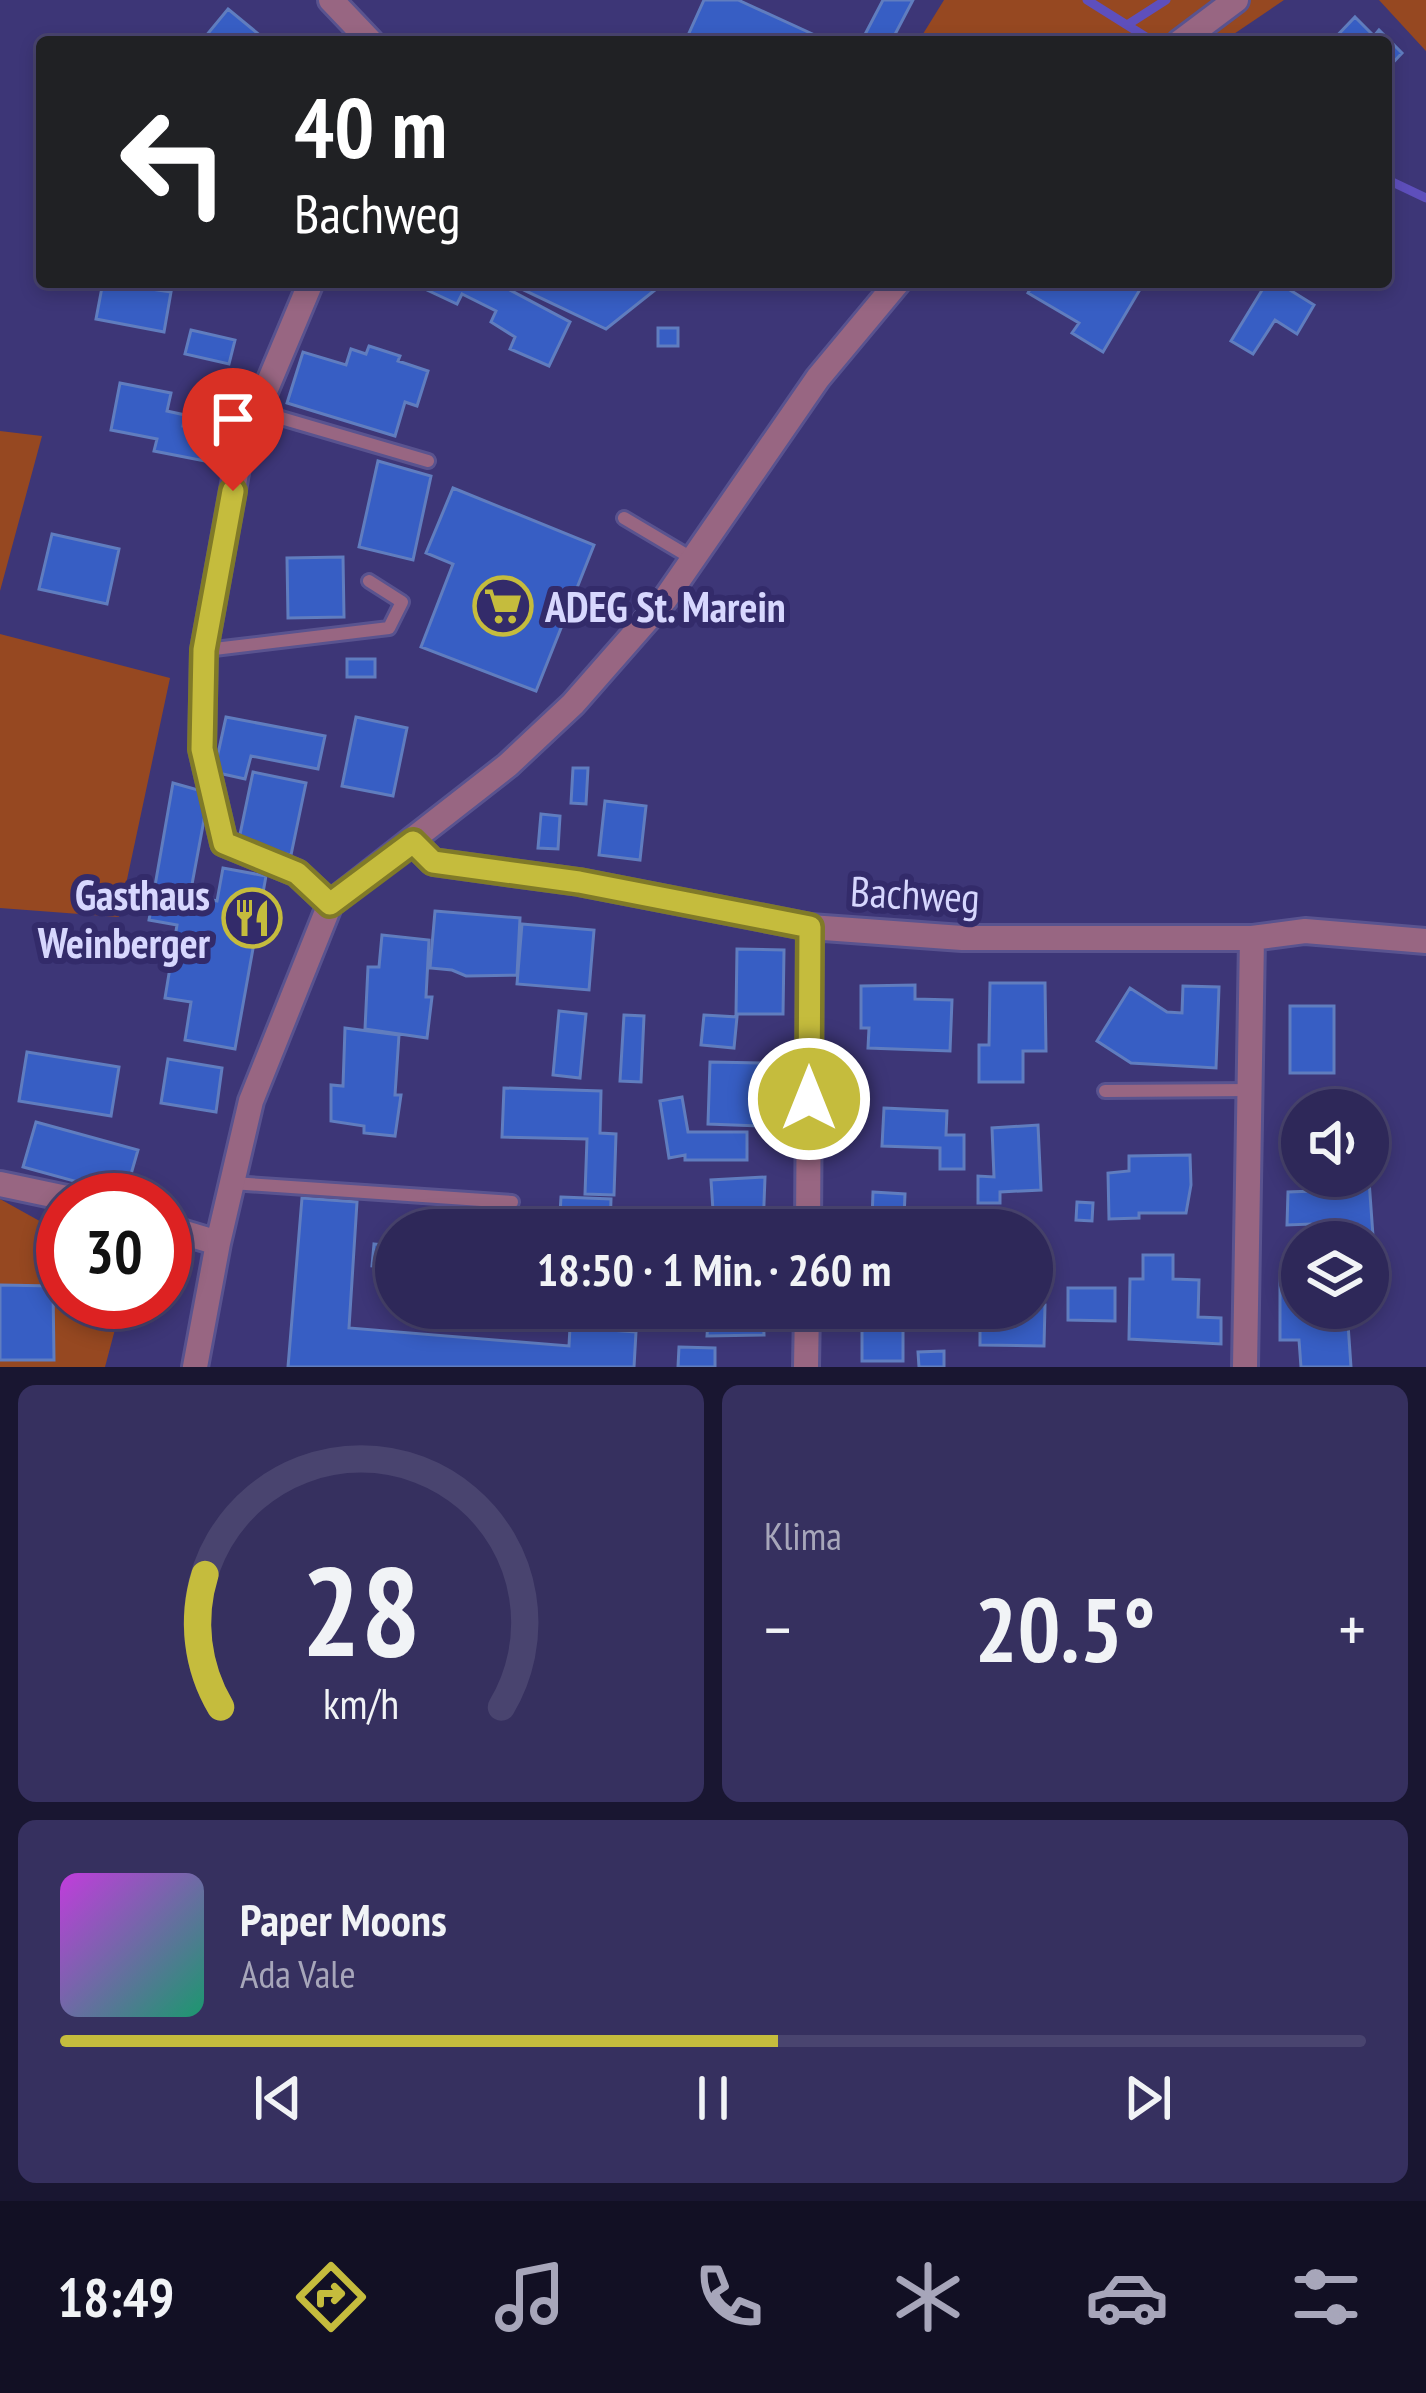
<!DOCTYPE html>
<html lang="de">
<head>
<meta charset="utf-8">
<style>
	:root { --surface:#2e2859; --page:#36305f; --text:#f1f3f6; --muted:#a7a6ba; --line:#49446f; --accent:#c5bc3d }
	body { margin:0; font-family:"PT Sans Narrow",sans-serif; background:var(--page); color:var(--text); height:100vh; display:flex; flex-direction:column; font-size:45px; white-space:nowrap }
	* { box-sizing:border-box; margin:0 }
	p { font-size:39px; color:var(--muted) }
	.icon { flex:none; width:66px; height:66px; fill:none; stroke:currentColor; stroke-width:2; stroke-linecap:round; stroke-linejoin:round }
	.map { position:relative; height:1367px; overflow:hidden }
	.sheet { display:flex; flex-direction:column; gap:18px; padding:18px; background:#191631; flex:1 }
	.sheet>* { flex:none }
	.guide { position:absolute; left:36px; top:36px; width:1356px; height:252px; border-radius:12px; box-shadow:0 6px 18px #0003,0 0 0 3px var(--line); background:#202124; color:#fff; overflow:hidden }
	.buttons { position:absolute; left:1281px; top:1089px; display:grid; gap:24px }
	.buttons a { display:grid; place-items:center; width:108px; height:108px; border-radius:50%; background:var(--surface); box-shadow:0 6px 18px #0003,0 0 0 3px var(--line); font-size:60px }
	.speed { position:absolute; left:36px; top:1173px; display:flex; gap:24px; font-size:60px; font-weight:700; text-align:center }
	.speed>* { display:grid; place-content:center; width:156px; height:156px; border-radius:50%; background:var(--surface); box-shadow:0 6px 18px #0003,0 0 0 3px var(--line); line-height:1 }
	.speed .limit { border:18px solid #d22; background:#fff; color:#111 }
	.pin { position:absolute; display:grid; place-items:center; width:102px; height:102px; color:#fff; margin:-123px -51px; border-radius:50% 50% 50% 0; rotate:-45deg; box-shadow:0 0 12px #0007 }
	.pin .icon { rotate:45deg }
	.me { position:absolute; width:132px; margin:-66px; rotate:0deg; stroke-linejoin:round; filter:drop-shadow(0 0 9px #0008) }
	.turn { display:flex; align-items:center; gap:42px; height:252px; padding:0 60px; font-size:54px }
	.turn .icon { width:156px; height:156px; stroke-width:2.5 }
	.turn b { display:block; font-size:84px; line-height:102px }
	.big { font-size:90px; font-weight:800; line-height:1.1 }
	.sheet .widget { flex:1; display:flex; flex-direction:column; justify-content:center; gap:18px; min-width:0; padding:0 42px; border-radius:18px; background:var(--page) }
	.sheet .dial { align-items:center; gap:0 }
	.dial svg { height:312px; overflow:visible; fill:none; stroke:var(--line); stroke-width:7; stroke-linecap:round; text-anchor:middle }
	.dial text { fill:var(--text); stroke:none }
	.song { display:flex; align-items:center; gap:36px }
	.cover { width:144px; height:144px; border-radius:18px; background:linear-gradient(135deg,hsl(290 70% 55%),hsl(160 70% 35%)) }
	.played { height:12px; border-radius:6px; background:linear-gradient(90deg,var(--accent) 55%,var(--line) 55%) }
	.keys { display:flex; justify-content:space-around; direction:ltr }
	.heat { display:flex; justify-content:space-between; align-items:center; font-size:66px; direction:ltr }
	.sheet .tiles { flex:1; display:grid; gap:18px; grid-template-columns:1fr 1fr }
	.widget:last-child { grid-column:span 2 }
	.trip { position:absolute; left:375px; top:1209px; width:678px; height:120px; border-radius:60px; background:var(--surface); box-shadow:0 6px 18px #0003,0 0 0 3px var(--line); font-weight:800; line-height:120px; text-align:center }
	.menu { display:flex; height:192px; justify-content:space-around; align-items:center; background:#121024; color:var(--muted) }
	.menu .icon { width:84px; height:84px }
	.menu .selected { color:var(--accent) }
	.menu b { font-size:54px; color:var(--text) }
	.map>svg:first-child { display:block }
</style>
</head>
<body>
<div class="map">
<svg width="1426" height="1367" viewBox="0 0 1426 1367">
	<rect width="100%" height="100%" fill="#3d3677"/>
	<!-- green -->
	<path fill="#964821" d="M944,0H1284L1222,42H918Z
		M1379,0H1426V51L1425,50Z
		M0,431L42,436L0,591Z
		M0,634L170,678L119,917L0,908Z
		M0,1199L63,1234V1302H110L118,1318L105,1367H0Z"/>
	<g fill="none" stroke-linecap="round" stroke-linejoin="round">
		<!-- stream -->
		<path stroke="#5e4fbc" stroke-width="9" d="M1087,0L1154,42
			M1127,25L1166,0
			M1386,179L1426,198"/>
	</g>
	<!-- building -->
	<path fill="#375ec4" stroke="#607dbf" stroke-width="3" d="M704,0H738L830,42H685Z
		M883,0H913L891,42H861Z
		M228,9L267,41L266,42H211L205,37Z
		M1355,17L1374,36L1379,30L1402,53L1386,70V42H1331Z
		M103,282H152L151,289L171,292L164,332L96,319Z
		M495,282L570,322L549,366L510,349L515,337L491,322L496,311L462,294L457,304L412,283Z
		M507,282H648L655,290L606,329Z
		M1034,282H1136L1142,286L1103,352L1072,333L1079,323L1028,293Z
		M1267,282H1277L1314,305L1297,334L1275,320L1253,354L1231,341Z
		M658,328H678V346H658Z
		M191,330L235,340L229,364L185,354Z
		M369,346L400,356L398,361L428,371L417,406L405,402L395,436L287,403L303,352L346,365L351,349L366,354Z
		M120,383L171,393L167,411L185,415L183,426L211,431L205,461L154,451L157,439L111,430Z
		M378,461L431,476L413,560L359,547Z
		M453,488L594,545L536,691L421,647L453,564L426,553Z
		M52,534L119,549L107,604L39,589Z
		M343,557L344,617L288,618L287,558Z
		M347,659H375V677H347Z
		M226,717L325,736L318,769L251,756L245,779L214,772Z
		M356,717L407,728L393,796L342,786Z
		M573,768H588L586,804L571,803Z
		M253,772L306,783L291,855L238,844Z
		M173,783L209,793L190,895L217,901L223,868L266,876L235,1049L185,1040L191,1002L165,998L177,925L149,920Z
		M605,801L646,806L640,860L599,855Z
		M541,814L560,816L558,849L538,848Z
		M435,911L520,918L517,975L466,976L452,970L430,968Z
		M522,924L594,930L589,990L517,984Z
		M382,935L429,940L426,997H432L427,1038L365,1029L368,967H379Z
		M737,949L784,950L783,1014H736Z
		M990,983H1045L1046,1051H1023V1082H979V1045H989Z
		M915,985V999L952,1000L950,1051L868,1048L869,1028H861V986Z
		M1183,986L1219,987L1216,1068L1131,1063L1097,1041L1130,988L1167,1012L1182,1013Z
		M1290,1006H1334V1073H1290Z
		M559,1011L586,1014L580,1078L553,1075Z
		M624,1015L644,1016L641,1082L620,1081Z
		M704,1015L737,1017L734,1048L701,1045Z
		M345,1028L399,1035L395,1095H401L395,1136L364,1133V1126L331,1121V1085L343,1086Z
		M27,1052L119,1067L111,1116L19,1101Z
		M168,1059L222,1068L216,1112L161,1103Z
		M710,1062L761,1063L759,1126L708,1124Z
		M504,1088L601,1091L600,1133L616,1134L614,1195L585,1194L587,1139L502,1137Z
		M682,1097L688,1132H747V1160H685V1155L669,1158L660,1101Z
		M884,1108L947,1111L946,1135H964V1169H940V1148L882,1146Z
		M36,1122L138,1150L125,1195L23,1167Z
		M1038,1125L1041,1190L1000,1192V1203H978V1176L994,1177L992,1128Z
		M1190,1155L1191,1185L1186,1213H1139V1218L1109,1219L1108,1173L1129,1171V1156Z
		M1368,1166L1373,1236H1312L1311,1224L1287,1225L1288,1192L1314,1191V1176H1368Z
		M765,1177L763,1230H671L714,1226L711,1180Z
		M873,1192L905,1194L904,1219H926V1230H861V1220H872Z
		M561,1197L611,1199L610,1230H559Z
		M302,1198L357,1202L349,1328L569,1346L570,1327L636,1332L634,1367H288Z
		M1077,1202L1093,1203L1092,1221L1076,1220Z
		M374,1244L396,1246V1268L372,1266Z
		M1143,1255H1173V1279L1199,1280L1198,1317L1221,1318V1344L1129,1339L1130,1279H1143Z
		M1280,1276H1302V1308H1338V1325L1348,1324L1351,1367H1301L1299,1340H1280Z
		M0,1285L53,1286L54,1360H0Z
		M1068,1288H1115V1321L1068,1320Z
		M1032,1305H1045L1044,1346L980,1345V1308Z
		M709,1308H763L764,1335L707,1336Z
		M862,1329H903V1361H862Z
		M679,1347L715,1348V1367H678Z
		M944,1351V1367H919L918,1352Z"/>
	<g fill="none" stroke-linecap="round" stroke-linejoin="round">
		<defs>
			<path id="lane" d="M257,411L428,461
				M624,518L693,559
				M206,650L389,628L402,602L369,581
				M1105,1091L1250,1090
				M232,1183L512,1202"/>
			<path id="street" d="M331,0L371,42
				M1180,42L1236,0
				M311,282L240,451L204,650L202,749L224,843L297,873L330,904
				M413,842L433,862L579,882L810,927L962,938H1252L1305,931L1426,941
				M0,1184L76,1200
				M165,1227L218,1243
				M808,1230L810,927
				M195,1367L218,1243L251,1101L330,904L508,765L573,704L666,598L818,378L898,282
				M806,1367L807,1308
				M1245,1367L1252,938"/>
		</defs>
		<!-- lane casing -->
		<use href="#lane" stroke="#59538f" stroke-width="18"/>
		<!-- street casing -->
		<use href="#street" stroke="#59538f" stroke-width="30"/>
		<!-- lane -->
		<use href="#lane" stroke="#986682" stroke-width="12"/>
		<!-- street -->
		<use href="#street" stroke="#986682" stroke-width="24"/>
	</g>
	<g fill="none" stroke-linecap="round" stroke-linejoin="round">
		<defs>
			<path id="route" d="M233,491L204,650L202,749L224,843L297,873L330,904L413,842L433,862L579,882L810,927L809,1099"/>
		</defs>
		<!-- route casing -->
		<use href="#route" stroke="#807a28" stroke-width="30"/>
		<!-- route -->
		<use href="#route" stroke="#c5bc3d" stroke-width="21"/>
	</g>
	<!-- icons -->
	<defs>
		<symbol id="supermarket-ring" viewBox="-11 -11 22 22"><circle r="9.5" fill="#332b6a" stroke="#c5bc3d" stroke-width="1.5"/><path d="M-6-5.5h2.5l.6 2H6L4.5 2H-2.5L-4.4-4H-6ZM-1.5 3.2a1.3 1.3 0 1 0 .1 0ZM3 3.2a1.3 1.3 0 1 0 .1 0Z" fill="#c5bc3d"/></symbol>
		<symbol id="restaurant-ring" viewBox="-11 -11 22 22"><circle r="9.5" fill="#332b6a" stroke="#c5bc3d" stroke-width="1.5"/><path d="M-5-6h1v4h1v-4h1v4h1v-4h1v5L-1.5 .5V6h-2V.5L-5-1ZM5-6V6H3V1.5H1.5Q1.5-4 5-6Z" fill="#c5bc3d"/></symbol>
	</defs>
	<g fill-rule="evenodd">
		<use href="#supermarket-ring" x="470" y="573" width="66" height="66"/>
		<use href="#restaurant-ring" x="219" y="885" width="66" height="66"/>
	</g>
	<g text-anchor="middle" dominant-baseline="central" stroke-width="12" stroke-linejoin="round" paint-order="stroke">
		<!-- poi labels -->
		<g font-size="42" font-weight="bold" fill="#d7d7fe" stroke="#332b6a" text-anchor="start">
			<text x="545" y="606">ADEG St. Marein</text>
			<text x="210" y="894" text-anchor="end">Gasthaus<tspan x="210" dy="48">Weinberger</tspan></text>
		</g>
		<!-- street labels -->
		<g font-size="42" fill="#d7d7fe" stroke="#332b6a">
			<text transform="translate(915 894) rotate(3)">Bachweg</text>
		</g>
	</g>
</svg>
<div class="buttons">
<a><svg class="icon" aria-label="sound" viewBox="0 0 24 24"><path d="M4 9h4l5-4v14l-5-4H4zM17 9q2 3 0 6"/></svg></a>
<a><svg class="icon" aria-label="layers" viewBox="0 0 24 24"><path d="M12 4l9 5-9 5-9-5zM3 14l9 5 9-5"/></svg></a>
</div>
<div class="speed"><div class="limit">30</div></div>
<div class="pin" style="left:233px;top:491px;background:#d93025"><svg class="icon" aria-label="arrive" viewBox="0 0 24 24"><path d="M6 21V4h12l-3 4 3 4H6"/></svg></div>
<svg class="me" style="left:809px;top:1099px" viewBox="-20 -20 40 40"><circle r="17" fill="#c5bc3d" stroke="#fff" stroke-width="3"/><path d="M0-11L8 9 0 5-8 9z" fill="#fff"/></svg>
<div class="trip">18:50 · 1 Min. · 260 m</div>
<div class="guide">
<div class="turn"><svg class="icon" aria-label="left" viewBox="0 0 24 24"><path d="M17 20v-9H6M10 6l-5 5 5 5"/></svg><div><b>40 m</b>Bachweg</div></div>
</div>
</div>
<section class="sheet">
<div class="tiles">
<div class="widget dial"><svg viewBox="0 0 100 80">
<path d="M14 69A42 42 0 1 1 86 69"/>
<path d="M14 69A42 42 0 0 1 10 35" stroke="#c5bc3d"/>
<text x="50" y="56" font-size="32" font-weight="700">28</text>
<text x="50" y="72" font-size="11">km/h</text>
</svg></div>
<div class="widget"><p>Klima</p>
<div class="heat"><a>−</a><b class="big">20.5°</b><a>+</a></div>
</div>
<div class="widget">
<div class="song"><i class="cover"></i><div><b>Paper Moons</b><p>Ada Vale</p></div></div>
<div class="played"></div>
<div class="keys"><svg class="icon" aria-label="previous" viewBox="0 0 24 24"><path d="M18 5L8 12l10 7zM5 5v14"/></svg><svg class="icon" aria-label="pause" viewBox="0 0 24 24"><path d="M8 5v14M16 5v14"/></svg><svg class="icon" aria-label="next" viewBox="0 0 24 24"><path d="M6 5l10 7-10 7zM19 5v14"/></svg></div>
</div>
</div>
</section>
<nav class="menu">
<b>18:49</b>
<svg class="icon selected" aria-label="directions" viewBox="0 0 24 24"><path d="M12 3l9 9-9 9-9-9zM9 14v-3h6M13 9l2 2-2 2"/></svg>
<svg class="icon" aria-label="music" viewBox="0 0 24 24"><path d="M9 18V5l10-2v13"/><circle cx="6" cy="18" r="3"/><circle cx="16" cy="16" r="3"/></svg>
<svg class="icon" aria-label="phone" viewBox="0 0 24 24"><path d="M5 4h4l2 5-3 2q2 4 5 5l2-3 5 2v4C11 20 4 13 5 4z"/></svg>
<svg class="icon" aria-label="climate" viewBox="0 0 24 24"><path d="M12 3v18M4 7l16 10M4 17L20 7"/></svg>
<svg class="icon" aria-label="car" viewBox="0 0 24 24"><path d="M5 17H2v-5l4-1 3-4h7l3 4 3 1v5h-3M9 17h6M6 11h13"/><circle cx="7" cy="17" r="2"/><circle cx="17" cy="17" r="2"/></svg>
<svg class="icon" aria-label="filters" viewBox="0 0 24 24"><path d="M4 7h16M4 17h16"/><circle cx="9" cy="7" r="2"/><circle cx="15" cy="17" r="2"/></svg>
</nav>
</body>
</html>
